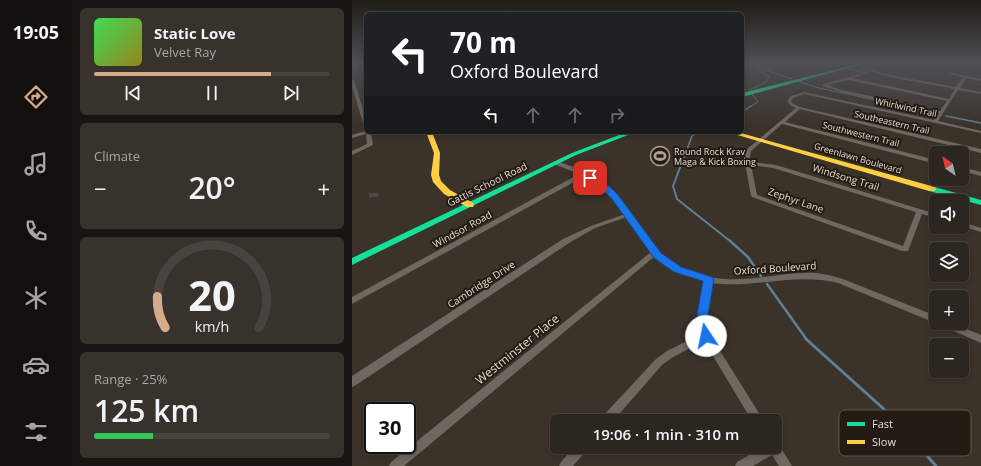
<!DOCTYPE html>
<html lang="en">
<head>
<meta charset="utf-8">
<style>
	:root { --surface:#2c2620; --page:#38322d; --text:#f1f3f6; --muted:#a6a5a5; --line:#48433e; --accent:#d6ab8b }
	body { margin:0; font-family:"Open Sans",sans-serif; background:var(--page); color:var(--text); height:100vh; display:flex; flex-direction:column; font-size:15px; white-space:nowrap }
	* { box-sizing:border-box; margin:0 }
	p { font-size:13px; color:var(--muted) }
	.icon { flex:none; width:22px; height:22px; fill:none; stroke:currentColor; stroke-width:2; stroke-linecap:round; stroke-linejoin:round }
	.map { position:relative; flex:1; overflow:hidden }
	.drawer { display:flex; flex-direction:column; gap:8px; padding:8px; background:#181512; width:280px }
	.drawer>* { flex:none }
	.hud { position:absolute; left:12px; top:12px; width:380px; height:122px; border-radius:6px; box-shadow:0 2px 6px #0003,0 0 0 1px var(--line); background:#202124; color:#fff; overflow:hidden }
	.needle { width:26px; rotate:326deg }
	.tools { position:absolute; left:577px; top:146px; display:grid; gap:8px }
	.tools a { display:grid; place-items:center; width:40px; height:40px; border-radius:6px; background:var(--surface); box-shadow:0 2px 6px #0003,0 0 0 1px var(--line); font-size:20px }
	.speed { position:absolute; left:12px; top:402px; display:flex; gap:8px; font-size:20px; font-weight:700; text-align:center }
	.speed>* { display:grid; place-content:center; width:52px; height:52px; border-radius:50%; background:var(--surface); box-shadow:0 2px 6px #0003,0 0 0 1px var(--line); line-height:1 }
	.speed .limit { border:2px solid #111; border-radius:6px; background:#fff; color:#111 }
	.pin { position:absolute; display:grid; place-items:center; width:34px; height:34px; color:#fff; margin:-17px; border-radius:8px; box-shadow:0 2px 6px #0006 }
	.me { position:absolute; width:44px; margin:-22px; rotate:349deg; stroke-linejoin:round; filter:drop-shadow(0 0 3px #0008) }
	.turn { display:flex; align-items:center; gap:14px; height:84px; padding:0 20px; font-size:18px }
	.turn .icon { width:52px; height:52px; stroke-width:2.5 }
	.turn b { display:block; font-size:28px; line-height:34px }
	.lanes { display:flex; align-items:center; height:38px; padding:0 20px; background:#0003; justify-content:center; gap:20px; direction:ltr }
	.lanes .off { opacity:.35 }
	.big { font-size:30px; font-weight:600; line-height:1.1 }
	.drawer .widget { flex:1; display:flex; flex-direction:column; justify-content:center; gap:6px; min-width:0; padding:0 14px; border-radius:6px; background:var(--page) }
	.drawer .dial { align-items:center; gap:0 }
	.dial svg { height:104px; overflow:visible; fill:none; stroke:var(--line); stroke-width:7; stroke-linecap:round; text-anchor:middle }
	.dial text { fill:var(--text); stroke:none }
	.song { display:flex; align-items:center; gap:12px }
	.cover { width:48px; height:48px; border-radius:6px; background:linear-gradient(135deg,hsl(130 70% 55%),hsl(50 70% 35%)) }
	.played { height:4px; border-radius:2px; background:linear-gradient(90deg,var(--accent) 75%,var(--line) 75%) }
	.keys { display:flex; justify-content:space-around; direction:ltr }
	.heat { display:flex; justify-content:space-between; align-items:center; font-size:22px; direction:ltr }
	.charge { height:6px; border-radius:3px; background:linear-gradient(90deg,#34c759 25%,var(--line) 0) }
	.trip { position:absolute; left:198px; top:414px; width:232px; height:40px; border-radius:6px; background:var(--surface); box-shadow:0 2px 6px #0003,0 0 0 1px var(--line); font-weight:600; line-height:40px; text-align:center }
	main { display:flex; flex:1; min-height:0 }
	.menu { display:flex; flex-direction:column; width:72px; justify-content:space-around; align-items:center; background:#120f0d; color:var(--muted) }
	.menu .icon { width:28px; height:28px }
	.menu .selected { color:var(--accent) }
	.menu b { font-size:18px; color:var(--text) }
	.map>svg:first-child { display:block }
</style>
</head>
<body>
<main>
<nav class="menu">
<b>19:05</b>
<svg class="icon selected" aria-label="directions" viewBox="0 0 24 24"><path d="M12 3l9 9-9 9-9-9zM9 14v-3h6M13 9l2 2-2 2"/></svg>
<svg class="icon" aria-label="music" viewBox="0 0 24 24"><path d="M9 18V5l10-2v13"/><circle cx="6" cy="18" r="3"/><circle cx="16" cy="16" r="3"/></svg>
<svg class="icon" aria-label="phone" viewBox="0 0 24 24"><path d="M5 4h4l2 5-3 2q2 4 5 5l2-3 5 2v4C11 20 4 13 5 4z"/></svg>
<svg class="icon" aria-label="climate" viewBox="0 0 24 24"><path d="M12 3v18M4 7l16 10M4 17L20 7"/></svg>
<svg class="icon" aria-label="car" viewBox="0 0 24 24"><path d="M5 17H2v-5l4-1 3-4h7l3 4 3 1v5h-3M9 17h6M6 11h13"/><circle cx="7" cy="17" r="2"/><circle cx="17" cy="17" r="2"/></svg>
<svg class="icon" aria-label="filters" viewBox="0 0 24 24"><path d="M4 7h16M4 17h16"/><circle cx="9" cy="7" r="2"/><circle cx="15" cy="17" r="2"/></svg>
</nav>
<section class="drawer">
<div class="widget">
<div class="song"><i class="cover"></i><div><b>Static Love</b><p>Velvet Ray</p></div></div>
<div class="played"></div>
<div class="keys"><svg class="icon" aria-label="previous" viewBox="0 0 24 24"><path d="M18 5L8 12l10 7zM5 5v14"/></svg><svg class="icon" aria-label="pause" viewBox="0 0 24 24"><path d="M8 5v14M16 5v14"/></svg><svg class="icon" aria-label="next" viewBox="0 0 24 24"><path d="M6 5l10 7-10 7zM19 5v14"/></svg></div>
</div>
<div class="widget"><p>Climate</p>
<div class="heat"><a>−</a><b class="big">20°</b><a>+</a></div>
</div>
<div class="widget dial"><svg viewBox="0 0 100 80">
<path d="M14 69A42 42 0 1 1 86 69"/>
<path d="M14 69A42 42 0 0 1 8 45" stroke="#d6ab8b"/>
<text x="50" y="56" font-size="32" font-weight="700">20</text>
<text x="50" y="72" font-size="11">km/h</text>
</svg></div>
<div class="widget"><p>Range · 25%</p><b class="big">125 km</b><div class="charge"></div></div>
</section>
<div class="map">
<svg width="629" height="466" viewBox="0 0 629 466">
	<rect width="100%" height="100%" fill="#3b322a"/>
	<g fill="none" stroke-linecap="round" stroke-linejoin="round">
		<!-- stream-far4 -->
		<path stroke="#5e7f95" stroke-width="1" d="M403,62L413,70L440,79
			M448,82L467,88L556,107
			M397,90L414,82L417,77L407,71L404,64
			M398,107L406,102L400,94"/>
		<!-- stream-far3 -->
		<path stroke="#5e7f95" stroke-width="1.5" d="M551,106L583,113
			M390,112L399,106
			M594,116L629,123
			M329,166L340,136L346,132"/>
		<!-- stream-far2 -->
		<path stroke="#5e7f95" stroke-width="2" d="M329,165L321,186L325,199L378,241"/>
		<!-- stream-far1 -->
		<path stroke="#5e7f95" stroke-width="2.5" d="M377,240L396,257L409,276
			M415,284L455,340"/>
		<!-- stream -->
		<path stroke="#5e7f95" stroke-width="3" d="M454,339L543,419L584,466"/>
		<!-- street -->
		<path fill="#6f6861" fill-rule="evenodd" d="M492,67L513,71L517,73L500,78L597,99L603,89L538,77L507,68L509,67L538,75L604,87L611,77L597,74V72L629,79V81L614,78L608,88L629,92V94L606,90L586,121L629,131V133L452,94L441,98L439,101L441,104L448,107L629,149V153L448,109L433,122L584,160V164L430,124L399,151L398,157L399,162L424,165L584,214V218L570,214L556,251H550L400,197L399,196L392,157L394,150L444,108L439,106L435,101L439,96L452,92L582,120L587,113L489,92L471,86V84L512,73L492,69ZM496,80H497L595,101L588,111L490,90L476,85ZM399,165L421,168L564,212L551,246L405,195Z
			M0,79L2,80L14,119V127L12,126L0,86Z
			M14,131L19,132V133L21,145L0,155V151L15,144L14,134L0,138V135Z
			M204,161C224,167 248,177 263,193C287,217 298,254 331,269C354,279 379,281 403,278C423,276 444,272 464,273C473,274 482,276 491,279L584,316V323H585L581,322L486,283C443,272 403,289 359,283L354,315L358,335L412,421H400L352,341L321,357L310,365L261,421H248L250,417L304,359L315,351L349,334L346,315L352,281C333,276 317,270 303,256L52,466H37L39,462L299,252L275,217L243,228L217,243L4,385L0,387V376L211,239L239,226L273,214C262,197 249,186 231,177L0,304V297L227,174L202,164V162Z
			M610,167L629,172V176L610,171Z
			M610,222L629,228V232L610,226Z
			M587,323H600L629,335V343L588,325Z
			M423,442L426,443L440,466H427L420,455L401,466H383L385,462L411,447H423Z
			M222,447H236L234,451L221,466H207L209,462Z"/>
		<!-- fast -->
		<path fill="#16e098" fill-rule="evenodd" d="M514,62H519L390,97V93Z
			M275,132H284L224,155L0,265V258L220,153Z
			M577,187H583L629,200V205L577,191L576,189Z"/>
		<!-- slow -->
		<path fill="#ffcf43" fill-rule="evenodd" d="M74,132H80L88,153L87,175L89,181L98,190L121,203L122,205L121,207H115L92,194L81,182L79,175L82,153Z
			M375,132H385L583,187L584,189L583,191H577Z"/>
	</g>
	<!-- wall -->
	<path fill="#463f3a" d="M433,62H461L445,66L433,63Z"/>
	<!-- shaded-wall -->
	<path fill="#39332f" d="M446,62H461L445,66Z
		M26,192L30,198L31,203L20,204L17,198Z"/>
	<!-- building -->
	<path fill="#514943" stroke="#39332f" d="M26,192L28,197L17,198L16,193Z"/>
	<!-- sky -->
	<linearGradient id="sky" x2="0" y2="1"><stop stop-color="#201c17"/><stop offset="0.49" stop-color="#4f4f55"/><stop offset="1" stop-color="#4f4f55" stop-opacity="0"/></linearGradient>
	<rect width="629" height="127" fill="url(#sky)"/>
	<!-- route -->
	<path fill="#1a73e8" stroke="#114b97" d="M238,176L257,186L266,195L309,253L329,267L360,277L362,279L356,315L360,336L358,339L354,341L350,339L345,315L351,281L322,272L302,258L260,199L251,190L235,180L234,178Z"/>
	<!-- icons -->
	<defs>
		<symbol id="stadium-ring" viewBox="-11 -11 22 22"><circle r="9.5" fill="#231b14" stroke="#aba098" stroke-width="1.5"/><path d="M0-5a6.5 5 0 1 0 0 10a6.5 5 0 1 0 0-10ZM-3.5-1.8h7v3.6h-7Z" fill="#aba098"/></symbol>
	</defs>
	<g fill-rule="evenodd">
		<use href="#stadium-ring" x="297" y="145" width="22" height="22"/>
	</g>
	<g text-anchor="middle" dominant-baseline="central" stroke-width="4" stroke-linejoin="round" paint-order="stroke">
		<!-- far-street labels -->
		<g font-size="9" fill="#e7dcd3" stroke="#231b14">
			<text transform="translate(554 107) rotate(12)">Whirlwind Trail</text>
			<text transform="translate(540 122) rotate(13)">Southeastern Trail</text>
			<text transform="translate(509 134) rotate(14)">Southwestern Trail</text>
			<text transform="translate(506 158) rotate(16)">Greenlawn Boulevard</text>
		</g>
		<!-- far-poi labels -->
		<g font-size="9" fill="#e7dcd3" stroke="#231b14" text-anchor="start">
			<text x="322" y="151">Round Rock Krav<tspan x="322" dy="10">Maga &amp; Kick Boxing</tspan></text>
		</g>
		<!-- street labels -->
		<g font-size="10" fill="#e7dcd3" stroke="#231b14">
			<text transform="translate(494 177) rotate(17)">Windsong Trail</text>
			<text transform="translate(135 184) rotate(-26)">Gattis School Road</text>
			<text transform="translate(444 200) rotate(19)">Zephyr Lane</text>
			<text transform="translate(110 229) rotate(-29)">Windsor Road</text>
			<text transform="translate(423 268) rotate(-4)">Oxford Boulevard</text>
			<text transform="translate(129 284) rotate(-33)">Cambridge Drive</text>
		</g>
		<!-- near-street labels -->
		<g font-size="12" fill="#e7dcd3" stroke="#231b14">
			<text transform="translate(165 349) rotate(-39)">Westminster Place</text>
		</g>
	</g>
	<!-- legend -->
	<rect x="487" y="410" width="132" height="46" rx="6" fill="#231b14" stroke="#5e554d" stroke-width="1"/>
	<rect x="495" y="422" width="18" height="4" fill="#16e098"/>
	<rect x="495" y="440" width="18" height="4" fill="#ffcf43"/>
	<g font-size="11" fill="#e7dcd3">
		<text x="520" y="428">Fast</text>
		<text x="520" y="446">Slow</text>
	</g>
</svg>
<div class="tools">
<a><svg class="needle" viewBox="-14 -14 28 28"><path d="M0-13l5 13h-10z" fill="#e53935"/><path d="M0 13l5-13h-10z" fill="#a6a5a5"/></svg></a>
<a><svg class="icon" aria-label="sound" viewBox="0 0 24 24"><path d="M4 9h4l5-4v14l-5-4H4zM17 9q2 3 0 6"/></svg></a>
<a><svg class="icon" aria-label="layers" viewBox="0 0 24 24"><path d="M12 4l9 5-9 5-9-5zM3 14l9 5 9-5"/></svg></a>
<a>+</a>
<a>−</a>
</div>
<div class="speed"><div class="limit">30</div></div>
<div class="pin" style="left:238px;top:178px;background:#d93025"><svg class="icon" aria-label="arrive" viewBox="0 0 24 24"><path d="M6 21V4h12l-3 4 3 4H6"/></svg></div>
<svg class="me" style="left:354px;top:336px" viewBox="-20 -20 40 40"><circle r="19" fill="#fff"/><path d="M0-13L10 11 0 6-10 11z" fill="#1a73e8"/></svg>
<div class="trip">19:06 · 1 min · 310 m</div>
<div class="hud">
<div class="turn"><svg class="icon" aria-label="left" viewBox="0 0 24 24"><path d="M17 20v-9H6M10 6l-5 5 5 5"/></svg><div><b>70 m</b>Oxford Boulevard</div></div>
<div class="lanes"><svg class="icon" aria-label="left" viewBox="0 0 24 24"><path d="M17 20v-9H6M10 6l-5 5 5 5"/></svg><svg class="icon off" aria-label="ahead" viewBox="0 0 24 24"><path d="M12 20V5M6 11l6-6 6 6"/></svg><svg class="icon off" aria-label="ahead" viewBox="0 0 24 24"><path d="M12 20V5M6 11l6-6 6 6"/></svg><svg class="icon off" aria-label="right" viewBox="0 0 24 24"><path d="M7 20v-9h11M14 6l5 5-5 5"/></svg></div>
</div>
</div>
</main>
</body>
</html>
